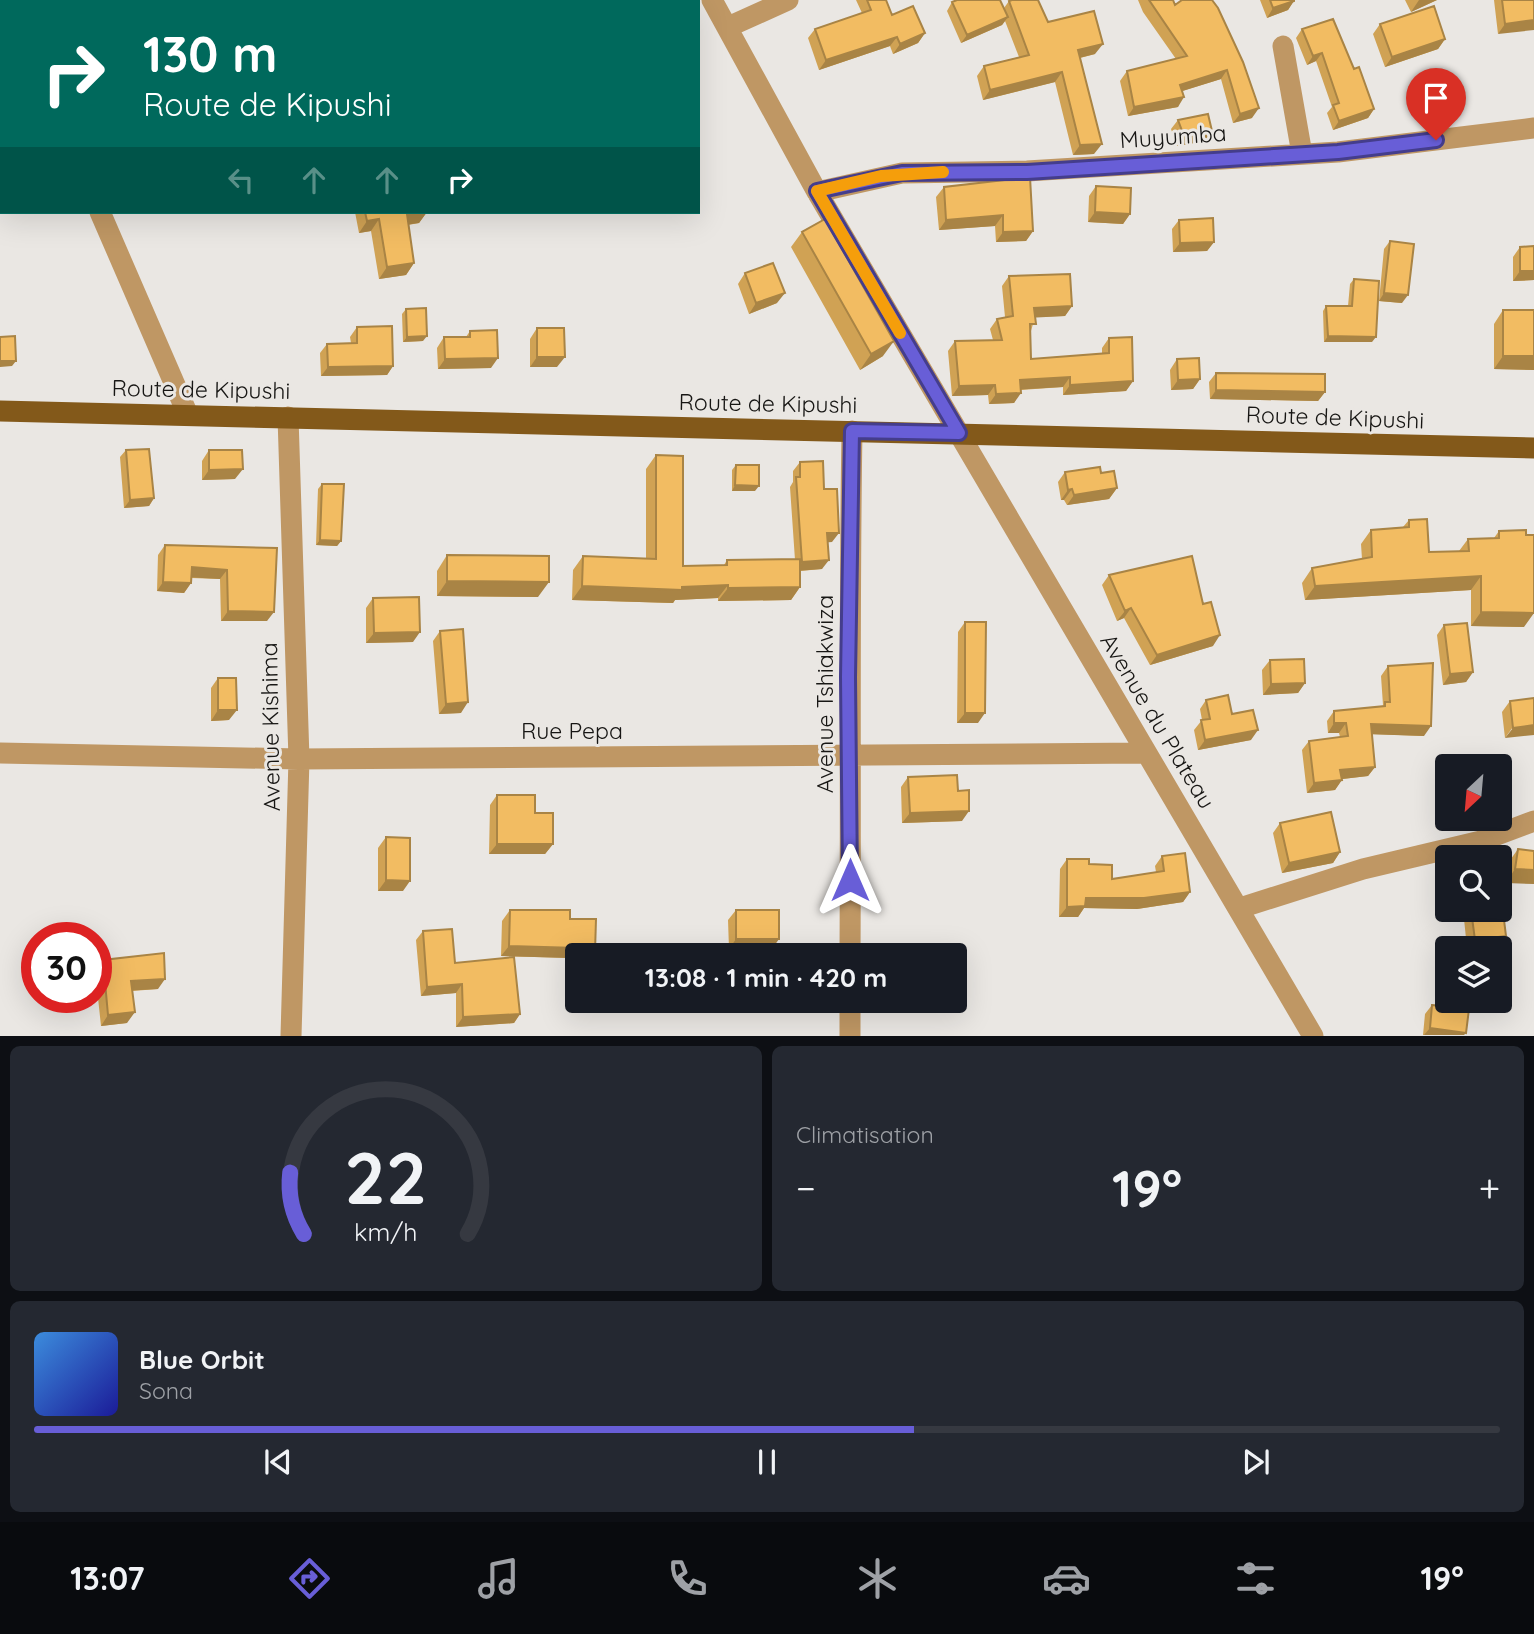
<!DOCTYPE html>
<html lang="fr">
<head>
<meta charset="utf-8">
<style>
	:root { --surface:#171b24; --page:#242831; --text:#f1f3f6; --muted:#9ea1a6; --line:#363941; --accent:#685ed7 }
	body { margin:0; font-family:Quicksand,sans-serif; background:var(--page); color:var(--text); height:100vh; display:flex; flex-direction:column; font-size:26px; white-space:nowrap }
	* { box-sizing:border-box; margin:0 }
	p { font-size:23px; color:var(--muted) }
	.icon { flex:none; width:38px; height:38px; fill:none; stroke:currentColor; stroke-width:2; stroke-linecap:round; stroke-linejoin:round }
	.map { position:relative; height:1036px; overflow:hidden }
	.side { display:flex; flex-direction:column; gap:10px; padding:10px; background:#0d0f14; flex:1 }
	.side>* { flex:none }
	.banner { position:absolute; left:0px; top:0px; width:700px; height:214px; box-shadow:0 7px 28px #0002; background:#00695c; color:#fff; overflow:hidden }
	.needle { width:46px; rotate:206deg }
	.controls { position:absolute; left:1435px; top:754px; display:grid; gap:14px }
	.controls a { display:grid; place-items:center; width:77px; height:77px; border-radius:7px; background:var(--surface); box-shadow:0 7px 28px #0002; font-size:35px }
	.speed { position:absolute; left:21px; top:922px; display:flex; gap:14px; font-size:35px; font-weight:700; text-align:center }
	.speed>* { display:grid; place-content:center; width:91px; height:91px; border-radius:50%; background:var(--surface); box-shadow:0 7px 28px #0002; line-height:1 }
	.speed .limit { border:10px solid #d22; background:#fff; color:#111 }
	.pin { position:absolute; display:grid; place-items:center; width:60px; height:60px; color:#fff; margin:-72px -30px; border-radius:50% 50% 50% 0; rotate:-45deg; box-shadow:0 0 7px #0007 }
	.pin .icon { rotate:45deg }
	.me { position:absolute; width:77px; margin:-38px; rotate:0deg; stroke-linejoin:round; filter:drop-shadow(0 0 5px #0008) }
	.turn { display:flex; align-items:center; gap:24px; height:147px; padding:0 28px; font-size:32px }
	.turn .icon { width:91px; height:91px; stroke-width:2.5 }
	.turn b { display:block; font-size:49px; line-height:60px }
	.lanes { display:flex; align-items:center; height:66px; padding:0 28px; background:#0003; justify-content:center; gap:35px; direction:ltr }
	.lanes .off { opacity:.35 }
	.big { font-size:52px; font-weight:700; line-height:1.1 }
	.side .card { flex:1; display:flex; flex-direction:column; justify-content:center; gap:10px; min-width:0; padding:0 24px; border-radius:10px; background:var(--page) }
	.side .dial { align-items:center; gap:0 }
	.dial svg { height:182px; overflow:visible; fill:none; stroke:var(--line); stroke-width:7; stroke-linecap:round; text-anchor:middle }
	.dial text { fill:var(--text); stroke:none }
	.song { display:flex; align-items:center; gap:21px }
	.cover { width:84px; height:84px; border-radius:10px; background:linear-gradient(135deg,hsl(210 70% 55%),hsl(240 70% 35%)) }
	.played { height:7px; border-radius:4px; background:linear-gradient(90deg,var(--accent) 60%,var(--line) 60%) }
	.keys { display:flex; justify-content:space-around; direction:ltr }
	.heat { display:flex; justify-content:space-between; align-items:center; font-size:38px; direction:ltr }
	.side .tiles { flex:1; display:grid; gap:10px; grid-template-columns:1fr 1fr }
	.card:last-child { grid-column:span 2 }
	.trip { position:absolute; left:565px; top:943px; width:402px; height:70px; border-radius:7px; background:var(--surface); box-shadow:0 7px 28px #0002; font-weight:700; line-height:70px; text-align:center }
	.tabs { display:flex; height:112px; justify-content:space-around; align-items:center; background:#090b0e; color:var(--muted) }
	.tabs .icon { width:49px; height:49px }
	.tabs .on { color:var(--accent) }
	.tabs b { font-size:32px; color:var(--text) }
	.map>svg:first-child { display:block }
</style>
</head>
<body>
<div class="map">
<svg width="1534" height="1036" viewBox="0 0 1534 1036">
	<rect width="100%" height="100%" fill="#eae7e3"/>
	<g fill="none" stroke-linecap="round" stroke-linejoin="round">
		<!-- minor -->
		<path stroke="#bf9764" stroke-width="21" d="M8,0L9,2
			M712,0L817,192L1313,1036
			M728,27L788,0
			M1283,46L1302,154
			M817,192L902,173L1027,171L1338,152L1534,128
			M100,212L188,415
			M288,417L299,759L291,1036
			M0,753L299,759L1145,753
			M1240,908L1363,869L1481,841L1534,821
			M850,956C851,781 849,606 852,431
			M850,1036V1001"/>
		<!-- major -->
		<path stroke="#83591a" stroke-width="21" d="M0,411L1534,448"/>
	</g>
	<!-- wall -->
	<path fill="#d0a254" d="M104,0H136V1L156,2H105Z
		M856,0H886L892,15L925,33L918,43L893,54L890,46L819,70L808,38L815,29L862,13Z
		M1138,0H1173L1175,5L1212,0L1252,118L1233,123L1221,79L1182,91L1178,107L1128,116L1120,81L1127,71L1176,59L1143,12Z
		M1260,0H1294L1288,10L1267,18Z
		M1405,0H1437L1411,12Z
		M1494,0H1534L1498,34Z
		M1009,1L1048,22L1095,54L1080,58L1094,154L1073,155L1055,82L983,100L977,76L984,66L1019,57L1005,21L1002,25L961,43L947,11L952,2L1004,8Z
		M0,10L2,14V110L0,106Z
		M1380,24L1445,39L1438,49L1385,67L1373,34Z
		M1302,29L1354,69L1374,109L1368,118L1333,130L1327,113L1332,107L1316,61L1307,65L1296,38Z
		M1178,120L1212,131L1205,141L1177,146L1171,129Z
		M1096,186L1130,214L1123,224L1088,222L1089,196Z
		M944,187L1033,231L1026,241L996,242L995,226L939,230L936,197Z
		M355,212H427L419,223L408,225L414,263L406,275L379,279L371,231L359,233Z
		M1179,220L1214,242L1207,251L1173,252L1172,229Z
		M802,232L883,356L860,370L791,247Z
		M1390,241L1402,303L1379,301L1384,249Z
		M1534,246V280L1513,281V257L1520,247Z
		M745,273L777,303L749,314L738,284Z
		M1009,276L1072,306L1065,316L1035,317L1031,331V359L1102,354V348L1109,338L1133,381L1126,391L1063,395V387L1021,390L1014,403L989,404L988,395L952,396L948,351L955,341L993,340L990,329L997,319L1005,317L1002,286Z
		M1354,279L1372,342H1324L1323,311L1326,306H1348L1350,284Z
		M406,309L423,341L403,342L402,314Z
		M1503,310H1534V370L1494,369V324Z
		M357,327L393,366L387,375L321,376L320,353L327,344L351,343L350,337Z
		M537,328L557,367H530V339Z
		M470,331L491,368L438,369L437,348L444,337H466Z
		M1177,359L1200,379L1193,389L1171,390L1170,370Z
		M1216,373L1325,392L1318,401L1210,399L1209,382Z
		M126,450L154,498L149,506L124,508L120,457Z
		M209,450L235,479L202,480V461Z
		M656,455L683,566L724,565L727,560H795L790,487L793,482V471L800,462L824,489L832,542H827L822,569L800,571V587L791,600L718,601V598L675,600L673,603L572,600L573,570L583,556L646,559V469Z
		M736,465L755,491H732V470Z
		M1065,472L1101,473L1117,488L1109,499L1067,505L1064,500H1061L1058,482Z
		M322,484L341,541L337,546L316,545L318,489Z
		M1409,520L1429,552L1459,551L1468,539L1494,538L1499,531L1524,627L1471,626V590L1305,600L1302,583L1312,568L1362,559L1361,544L1371,530L1403,527Z
		M165,545L277,548L267,621H221L220,579L191,578V583L184,593L157,591L158,555Z
		M447,555L538,597L437,596V571Z
		M1109,575L1213,646L1150,665L1124,618L1117,621L1102,585Z
		M373,598L413,642L366,643V608Z
		M965,622L978,723H957L958,632Z
		M1444,625L1473,672L1466,682L1443,685L1437,635Z
		M440,631L461,713L439,714L433,641Z
		M1270,660L1305,683L1298,693L1263,695L1262,670Z
		M1388,666L1424,736L1372,734L1375,767L1368,776L1342,779L1335,790L1307,793L1302,750L1309,741L1340,737L1339,733H1328L1327,721L1334,711L1382,707L1383,705L1381,676Z
		M218,678L229,720L211,721V688Z
		M1534,698L1505,738L1502,712L1510,701Z
		M1206,700L1232,714L1251,740L1198,750L1194,730L1202,720L1200,709Z
		M908,777L958,791L962,821L902,823L901,787Z
		M497,795L535,813L553,844L545,854H489L490,805Z
		M1280,823L1340,852L1333,863L1282,873L1273,833Z
		M386,837L403,891H378V848Z
		M1518,849L1534,851L1506,883L1508,863Z
		M1162,856L1190,892L1183,902L1137,909L1084,908L1078,917H1059L1060,869L1067,859L1089,864L1112,879L1156,872L1155,866Z
		M510,910L570,919L595,952L570,963V958L501,956L502,921Z
		M736,910L772,949H729L728,920Z
		M1470,910H1500L1506,936L1499,947L1484,948H1467L1464,919Z
		M423,931L455,963L520,1014L514,1023L456,1027V993L421,996L416,940Z
		M103,960L158,989L132,991L127,1023L101,1026L96,979V969Z
		M1432,1005L1464,1035H1423L1425,1014Z"/>
	<!-- shaded-wall -->
	<path fill="#a98445" d="M1419,0H1437L1411,12Z
		M1294,1L1288,10L1267,18L1273,8Z
		M1008,17L1002,25L961,43L967,35Z
		M1534,20V30L1498,34L1505,24Z
		M925,33L918,43L893,54L900,44Z
		M897,37L890,46L819,70L826,60Z
		M1445,39L1438,49L1385,67L1392,57Z
		M1103,44L1095,54L1071,60L1078,50Z
		M1322,53L1316,61L1307,65L1313,56Z
		M1227,70L1221,79L1173,94L1180,85Z
		M1062,72L1055,82L983,100L990,90Z
		M1184,97L1178,107L1128,116L1134,107Z
		M1259,108L1252,118L1233,123L1240,114Z
		M1374,109L1368,118L1333,130L1339,121Z
		M1212,131L1205,141L1177,146L1184,136Z
		M1102,144L1094,154L1073,155L1080,145Z
		M422,212H427L419,223L398,226L407,214Z
		M1095,212L1130,214L1123,224L1088,222Z
		M1003,215L995,226L939,230L946,220Z
		M379,219L371,231L359,233L367,221Z
		M1033,231L1026,241L996,242L1003,232Z
		M1214,242L1207,251L1173,252L1180,243Z
		M414,263L406,275L379,279L387,267Z
		M1520,271H1534V280L1513,281Z
		M785,293L777,303L749,314L756,303Z
		M1384,293L1408,295L1402,303L1379,301Z
		M1072,306L1065,316L1027,318L1034,308Z
		M427,336L423,341L403,342L407,337Z
		M1328,336L1376,337L1372,342H1324Z
		M894,341L883,356L860,370L871,354Z
		M1503,356H1534V370L1494,369Z
		M537,357H565L557,367H530Z
		M498,358L491,368L438,369L445,359Z
		M0,361H16L12,366L0,367Z
		M393,366L387,375L321,376L328,367Z
		M1070,377L1063,387L1013,390L1020,380Z
		M1200,379L1193,389L1171,390L1178,380Z
		M1133,381L1126,391L1063,395L1070,385Z
		M995,385L988,395L952,396L959,386Z
		M1216,390L1325,392L1318,401L1210,399Z
		M1021,393L1014,403L989,404L996,394Z
		M243,469L235,479L202,480L209,470Z
		M735,485L759,486L755,491H732Z
		M1117,488L1109,499L1067,505L1074,495Z
		M1072,489L1064,500H1061L1068,490Z
		M154,498L149,506L124,508L130,500Z
		M827,533H839L832,542L820,543Z
		M320,540L341,541L337,546L316,545Z
		M829,560L822,569L796,571L802,562Z
		M192,567L227,570L220,579L185,577Z
		M1481,576L1471,590L1305,600L1315,586Z
		M447,581L549,582L538,597L437,596Z
		M163,582L191,583L184,593L157,591Z
		M728,585L718,598L675,600L673,603L572,600L582,586L682,587Z
		M800,587L791,600L718,601L728,588Z
		M1131,608L1124,618L1117,621L1125,611Z
		M228,611L274,612L267,621H221Z
		M1481,612L1534,613L1524,627L1471,626Z
		M420,632L413,642L366,643L374,633Z
		M1220,635L1213,646L1150,665L1157,655Z
		M1473,672L1466,682L1443,685L1450,674Z
		M1305,683L1298,693L1263,695L1271,684Z
		M468,702L461,713L439,714L446,704Z
		M218,710H237L229,720L211,721Z
		M965,713H985L978,723H957Z
		M1334,723H1346L1339,733H1328Z
		M1371,724L1431,726L1424,736L1364,734Z
		M1534,725V735L1505,738L1513,728Z
		M1258,730L1251,740L1198,750L1205,740Z
		M1375,767L1368,776L1334,780L1340,770Z
		M1342,780L1335,790L1307,793L1314,783Z
		M969,811L962,821L902,823L910,813Z
		M497,844H553L545,854H489Z
		M1340,852L1333,863L1282,873L1289,863Z
		M1515,869L1534,870V884L1506,883Z
		M386,880L410,881L403,891H378Z
		M1190,892L1183,902L1137,909L1084,908L1078,917H1059L1067,907L1086,898Z
		M1506,936L1499,947L1484,948H1469L1475,940Z
		M736,939H779L772,949H729Z
		M509,946L577,948L570,958L501,956Z
		M577,952H595L593,956H578V963H570Z
		M165,979L158,989L124,991L131,981Z
		M462,984L456,993L421,996L427,987Z
		M135,1012L127,1023L101,1026L108,1015Z
		M520,1014L514,1023L456,1027L463,1017Z
		M1430,1028L1466,1033L1464,1035H1424Z"/>
	<!-- building -->
	<path fill="#f2bc62" stroke="#a98445" stroke-width="2" d="M115,0H136V1L140,0H155L156,2H115Z
		M867,0H886L892,15L913,6L925,33L900,44L897,37L826,60L815,29L871,10Z
		M957,0H1000L1008,17L967,35L952,2Z
		M1012,0H1038L1048,22L1094,11L1103,44L1078,50L1102,144L1080,145L1062,72L990,90L984,66L1029,55L1009,1Z
		M1149,0H1173L1175,5L1182,0H1212L1218,8L1243,62L1259,108L1240,114L1227,70L1180,85L1184,97L1134,107L1127,71L1187,56Z
		M1270,0H1294V1L1273,8Z
		M1502,0H1534V20L1505,24Z
		M1434,6L1445,39L1392,57L1380,24Z
		M0,10L2,14V70L0,66Z
		M1333,19L1354,69L1359,67L1374,109L1339,121L1333,105L1339,103L1322,53L1313,56L1302,29Z
		M1208,114L1212,131L1184,136L1178,120Z
		M1030,177L1033,231L1003,232V215L946,220L944,187Z
		M1096,186L1131,188L1130,214L1095,212Z
		M365,212H422L407,214L414,263L387,267L379,219L367,221Z
		M1213,218L1214,242L1180,243L1179,220Z
		M825,219L894,341L871,354L802,232Z
		M1390,241L1414,244L1408,295L1384,293Z
		M1534,246V271H1520V247Z
		M773,263L785,293L756,303L745,273Z
		M1070,274L1072,306L1034,308L1036,324H1030L1031,359L1109,353V338L1132,337L1133,381L1070,385V377L1020,380L1021,393L996,394L995,385L959,386L955,341L1002,340L997,319L1013,316L1009,276Z
		M1354,279L1379,281L1376,337L1328,336L1326,306H1352Z
		M426,308L427,336L407,337L406,309Z
		M1503,310H1534V356H1503Z
		M392,326L393,366L328,367L327,344L357,343V327Z
		M537,328H564L565,357H537Z
		M497,330L498,358L445,359L444,337H470V331Z
		M15,336L16,361H0V337Z
		M1199,358L1200,379L1178,380L1177,359Z
		M1216,373L1325,374V392L1216,390Z
		M149,449L154,498L130,500L126,450Z
		M209,450H242L243,469L209,470Z
		M656,455L683,456V566L727,565V560L800,559V587L728,588V585L682,587V590L582,586L583,556L656,559Z
		M823,461L824,489H837L839,533H827L829,560L802,562L796,477H800V462Z
		M736,465H759V486L735,485Z
		M1100,467L1101,473L1114,471L1117,488L1074,495L1072,489L1068,490L1065,472Z
		M322,484H344L341,541L320,540Z
		M1427,519L1429,552L1469,551L1468,539L1499,538V531L1526,530V535H1534V613L1481,612V576L1315,586L1312,568L1372,557L1371,530L1409,527V520Z
		M165,545L277,548L274,612L228,611L227,570L192,567L191,583L163,582Z
		M447,555L549,556V582L447,581Z
		M1192,556L1203,604L1211,602L1220,635L1157,655L1131,608L1125,611L1109,575Z
		M419,597L420,632L374,633L373,598Z
		M965,622H986L985,713H965Z
		M1467,623L1473,672L1450,674L1444,625Z
		M463,629L468,702L446,704L440,631Z
		M1304,659L1305,683L1271,684L1270,660Z
		M1433,663L1431,726L1371,724L1375,767L1340,770L1342,780L1314,783L1309,741L1348,736L1346,723H1334V711L1385,706V702H1390L1388,666Z
		M218,678H236L237,710H218Z
		M1228,695L1232,714L1253,710L1258,730L1205,740L1201,720L1210,719L1206,700Z
		M1534,698V725L1513,728L1510,701Z
		M957,775L958,791L969,790V811L910,813L908,777Z
		M497,795H535V813H553V844H497Z
		M1331,812L1340,852L1289,863L1280,823Z
		M386,837L410,838V881L386,880Z
		M1518,849L1534,851V870L1515,869Z
		M1185,853L1190,892L1144,898H1086L1085,906L1067,907V859H1089V864L1112,865V879L1164,871L1162,856Z
		M1502,904L1506,936L1475,940L1471,910H1500V905Z
		M510,910H570V919H596L595,952H577V948L509,946Z
		M736,910H779V939H736Z
		M452,929L455,963L514,957L520,1014L463,1017L462,984L427,987L423,931Z
		M164,953L165,979L131,981L135,1012L108,1015L103,960Z
		M1432,1005L1469,1009L1466,1033L1430,1028Z"/>
	<g fill="none" stroke-linecap="round" stroke-linejoin="round">
		<defs>
			<path id="route" d="M850,880L848,677L852,431L959,433L817,191L902,173L1027,172L1338,152L1436,140"/>
		</defs>
		<!-- route casing -->
		<use href="#route" stroke="#443d8c" stroke-width="18"/>
		<!-- route -->
		<use href="#route" stroke="#685ed7" stroke-width="12"/>
		<!-- slow -->
		<path stroke="#f59e0b" stroke-width="12" d="M900,333L817,191L881,176L943,172"/>
	</g>
	<g text-anchor="middle" dominant-baseline="central" stroke-width="6" stroke-linejoin="round" paint-order="stroke">
		<!-- street labels -->
		<g font-size="23" fill="#171614" stroke="#eae7e3">
			<text transform="translate(1173 136) rotate(-4)">Muyumba</text>
			<text transform="translate(201 389) rotate(1)">Route de Kipushi</text>
			<text transform="translate(768 403) rotate(1)">Route de Kipushi</text>
			<text transform="translate(1335 417) rotate(2)">Route de Kipushi</text>
			<text transform="translate(824 694) rotate(-90)">Avenue Tshiakwiza</text>
			<text transform="translate(1158 721) rotate(59)">Avenue du Plateau</text>
			<text transform="translate(270 727) rotate(-91)">Avenue Kishima</text>
			<text x="572" y="730">Rue Pepa</text>
		</g>
	</g>
</svg>
<div class="controls">
<a><svg class="needle" viewBox="-14 -14 28 28"><path d="M0-13l5 13h-10z" fill="#e53935"/><path d="M0 13l5-13h-10z" fill="#9ea1a6"/></svg></a>
<a><svg class="icon" aria-label="search" viewBox="0 0 24 24"><circle cx="10" cy="10" r="6"/><path d="M15 15l6 6"/></svg></a>
<a><svg class="icon" aria-label="layers" viewBox="0 0 24 24"><path d="M12 4l9 5-9 5-9-5zM3 14l9 5 9-5"/></svg></a>
</div>
<div class="speed"><div class="limit">30</div></div>
<div class="pin" style="left:1436px;top:140px;background:#d93025"><svg class="icon" aria-label="arrive" viewBox="0 0 24 24"><path d="M6 21V4h12l-3 4 3 4H6"/></svg></div>
<svg class="me" style="left:850px;top:880px" viewBox="-20 -20 40 40"><path d="M0-17L14 15 0 8-14 15z" fill="#685ed7" stroke="#fff" stroke-width="4"/></svg>
<div class="trip">13:08 · 1 min · 420 m</div>
<div class="banner">
<div class="turn"><svg class="icon" aria-label="right" viewBox="0 0 24 24"><path d="M7 20v-9h11M14 6l5 5-5 5"/></svg><div><b>130 m</b>Route de Kipushi</div></div>
<div class="lanes"><svg class="icon off" aria-label="left" viewBox="0 0 24 24"><path d="M17 20v-9H6M10 6l-5 5 5 5"/></svg><svg class="icon off" aria-label="ahead" viewBox="0 0 24 24"><path d="M12 20V5M6 11l6-6 6 6"/></svg><svg class="icon off" aria-label="ahead" viewBox="0 0 24 24"><path d="M12 20V5M6 11l6-6 6 6"/></svg><svg class="icon" aria-label="right" viewBox="0 0 24 24"><path d="M7 20v-9h11M14 6l5 5-5 5"/></svg></div>
</div>
</div>
<section class="side">
<div class="tiles">
<div class="card dial"><svg viewBox="0 0 100 80">
<path d="M14 69A42 42 0 1 1 86 69"/>
<path d="M14 69A42 42 0 0 1 8 42" stroke="#685ed7"/>
<text x="50" y="56" font-size="32" font-weight="700">22</text>
<text x="50" y="72" font-size="11">km/h</text>
</svg></div>
<div class="card"><p>Climatisation</p>
<div class="heat"><a>−</a><b class="big">19°</b><a>+</a></div>
</div>
<div class="card">
<div class="song"><i class="cover"></i><div><b>Blue Orbit</b><p>Sona</p></div></div>
<div class="played"></div>
<div class="keys"><svg class="icon" aria-label="previous" viewBox="0 0 24 24"><path d="M18 5L8 12l10 7zM5 5v14"/></svg><svg class="icon" aria-label="pause" viewBox="0 0 24 24"><path d="M8 5v14M16 5v14"/></svg><svg class="icon" aria-label="next" viewBox="0 0 24 24"><path d="M6 5l10 7-10 7zM19 5v14"/></svg></div>
</div>
</div>
</section>
<nav class="tabs">
<b>13:07</b>
<svg class="icon on" aria-label="directions" viewBox="0 0 24 24"><path d="M12 3l9 9-9 9-9-9zM9 14v-3h6M13 9l2 2-2 2"/></svg>
<svg class="icon" aria-label="music" viewBox="0 0 24 24"><path d="M9 18V5l10-2v13"/><circle cx="6" cy="18" r="3"/><circle cx="16" cy="16" r="3"/></svg>
<svg class="icon" aria-label="phone" viewBox="0 0 24 24"><path d="M5 4h4l2 5-3 2q2 4 5 5l2-3 5 2v4C11 20 4 13 5 4z"/></svg>
<svg class="icon" aria-label="climate" viewBox="0 0 24 24"><path d="M12 3v18M4 7l16 10M4 17L20 7"/></svg>
<svg class="icon" aria-label="car" viewBox="0 0 24 24"><path d="M5 17H2v-5l4-1 3-4h7l3 4 3 1v5h-3M9 17h6M6 11h13"/><circle cx="7" cy="17" r="2"/><circle cx="17" cy="17" r="2"/></svg>
<svg class="icon" aria-label="filters" viewBox="0 0 24 24"><path d="M4 7h16M4 17h16"/><circle cx="9" cy="7" r="2"/><circle cx="15" cy="17" r="2"/></svg>
<b>19°</b>
</nav>
</body>
</html>
